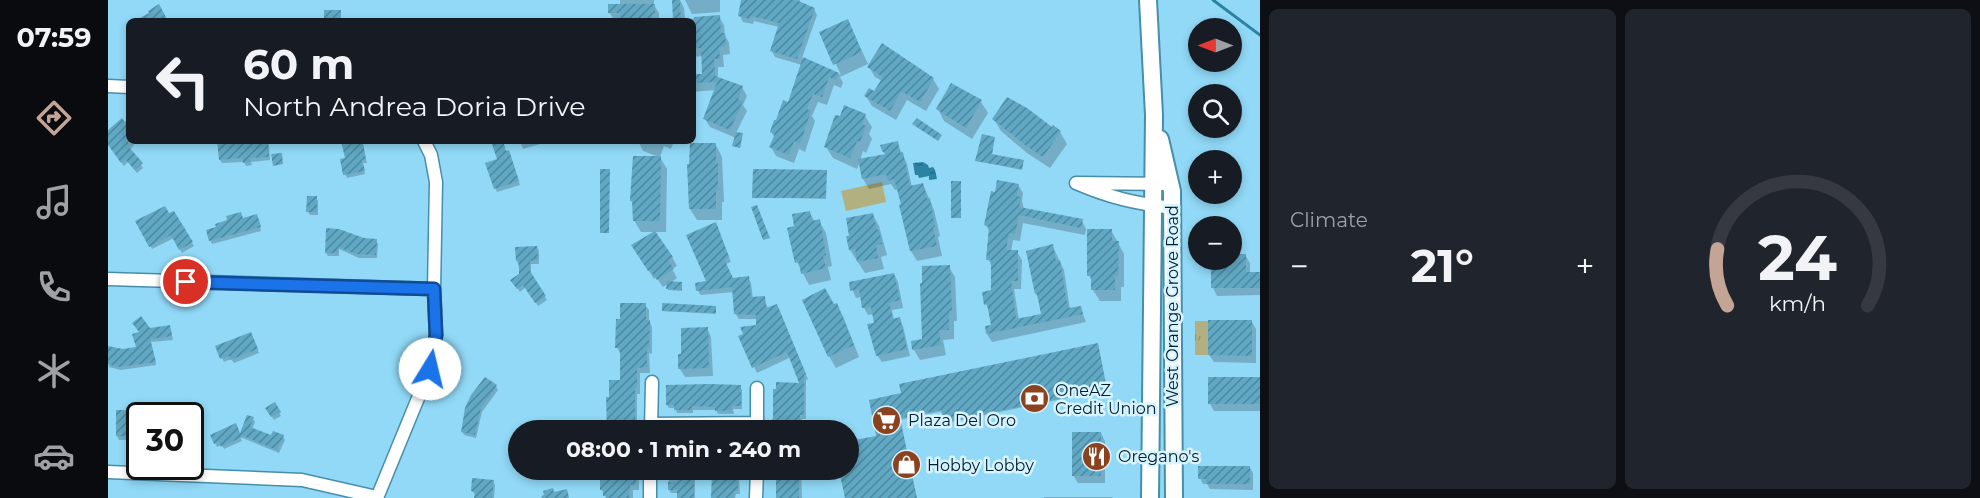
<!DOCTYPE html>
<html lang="en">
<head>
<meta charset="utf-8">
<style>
	:root { --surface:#171b24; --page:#20242c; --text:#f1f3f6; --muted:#9ea1a6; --line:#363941; --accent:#c3a495 }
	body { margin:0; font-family:Montserrat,sans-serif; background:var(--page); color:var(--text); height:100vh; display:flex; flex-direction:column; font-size:22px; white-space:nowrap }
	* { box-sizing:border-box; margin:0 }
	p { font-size:20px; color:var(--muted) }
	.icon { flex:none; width:33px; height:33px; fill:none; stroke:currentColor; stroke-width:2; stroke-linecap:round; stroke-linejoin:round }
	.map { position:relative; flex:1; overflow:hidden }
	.details { display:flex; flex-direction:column; gap:9px; padding:9px; background:#0d0f14; width:720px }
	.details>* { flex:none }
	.top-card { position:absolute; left:18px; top:18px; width:570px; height:126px; border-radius:9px; box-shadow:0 3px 9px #0003; background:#171b24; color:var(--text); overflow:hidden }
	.needle { width:39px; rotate:270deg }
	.controls { position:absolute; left:1080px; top:18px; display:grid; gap:12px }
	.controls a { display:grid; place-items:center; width:54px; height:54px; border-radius:50%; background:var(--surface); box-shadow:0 3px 9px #0003; font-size:30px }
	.speed { position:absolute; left:18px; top:402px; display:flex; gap:12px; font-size:30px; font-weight:700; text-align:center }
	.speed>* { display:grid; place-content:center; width:78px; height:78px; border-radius:50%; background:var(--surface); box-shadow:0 3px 9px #0003; line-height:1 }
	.speed .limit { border:3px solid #111; border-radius:9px; background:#fff; color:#111 }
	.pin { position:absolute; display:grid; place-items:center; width:51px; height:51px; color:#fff; margin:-26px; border:3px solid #fff; border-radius:50%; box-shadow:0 2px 6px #0007 }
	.me { position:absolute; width:66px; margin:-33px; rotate:9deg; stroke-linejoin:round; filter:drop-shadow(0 0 4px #0008) }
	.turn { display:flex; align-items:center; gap:21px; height:126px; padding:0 18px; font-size:27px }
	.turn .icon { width:78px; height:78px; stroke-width:2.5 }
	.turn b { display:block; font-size:42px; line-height:51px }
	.big { font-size:45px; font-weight:700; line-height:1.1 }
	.details .tile { flex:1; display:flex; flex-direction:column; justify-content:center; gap:9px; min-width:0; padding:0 21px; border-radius:9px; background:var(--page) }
	.details .dial { align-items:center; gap:0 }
	.dial svg { height:156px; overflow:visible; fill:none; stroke:var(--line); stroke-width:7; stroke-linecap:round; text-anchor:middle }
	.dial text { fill:var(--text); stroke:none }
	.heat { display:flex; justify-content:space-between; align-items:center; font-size:33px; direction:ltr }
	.details .tiles { flex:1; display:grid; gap:9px; grid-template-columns:repeat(2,1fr) }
	.trip { position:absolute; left:400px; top:420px; width:351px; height:60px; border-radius:30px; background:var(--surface); box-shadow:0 3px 9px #0003; font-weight:700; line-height:60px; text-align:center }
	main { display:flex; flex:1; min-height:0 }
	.dock { display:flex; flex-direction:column; width:108px; justify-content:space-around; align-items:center; background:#090b0e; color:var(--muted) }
	.dock .icon { width:42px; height:42px }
	.dock .active { color:var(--accent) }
	.dock b { font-size:27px; color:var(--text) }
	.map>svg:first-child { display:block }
</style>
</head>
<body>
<main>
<nav class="dock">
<b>07:59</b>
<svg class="icon active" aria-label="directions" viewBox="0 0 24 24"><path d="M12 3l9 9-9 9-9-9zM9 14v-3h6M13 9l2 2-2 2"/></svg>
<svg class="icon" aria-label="music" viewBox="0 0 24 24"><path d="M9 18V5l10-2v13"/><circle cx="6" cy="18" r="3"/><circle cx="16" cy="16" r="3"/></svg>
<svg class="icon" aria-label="phone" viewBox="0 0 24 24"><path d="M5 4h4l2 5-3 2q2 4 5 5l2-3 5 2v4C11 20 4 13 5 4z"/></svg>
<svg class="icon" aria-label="climate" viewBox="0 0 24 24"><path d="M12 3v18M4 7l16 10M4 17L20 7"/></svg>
<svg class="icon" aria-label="car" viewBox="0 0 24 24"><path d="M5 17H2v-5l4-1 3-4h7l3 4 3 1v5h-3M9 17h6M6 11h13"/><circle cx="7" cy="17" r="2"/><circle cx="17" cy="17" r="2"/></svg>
</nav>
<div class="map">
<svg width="1152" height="498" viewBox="0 0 1152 498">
	<defs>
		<pattern id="park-tufts" width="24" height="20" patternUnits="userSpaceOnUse" patternTransform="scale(1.5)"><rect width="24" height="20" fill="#b2b080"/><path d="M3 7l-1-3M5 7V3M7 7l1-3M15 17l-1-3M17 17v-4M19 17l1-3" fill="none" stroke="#97976f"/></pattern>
		<pattern id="water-ripples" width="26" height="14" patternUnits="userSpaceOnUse" patternTransform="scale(1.5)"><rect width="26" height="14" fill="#2a83a2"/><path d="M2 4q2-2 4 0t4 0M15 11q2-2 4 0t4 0" fill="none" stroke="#226b84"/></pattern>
		<pattern id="building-hatch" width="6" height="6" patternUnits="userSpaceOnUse" patternTransform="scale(1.5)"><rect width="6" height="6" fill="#60a8c4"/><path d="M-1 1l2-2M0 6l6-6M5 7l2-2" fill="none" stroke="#4d889f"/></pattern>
	</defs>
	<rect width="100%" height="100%" fill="#91d9f7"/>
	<!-- park -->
	<path fill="url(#park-tufts)" d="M1087,321H1100V355H1087Z"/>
	<!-- garden -->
	<path fill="#b2b080" d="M774,182L778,202L738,211L733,191Z"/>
	<!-- water -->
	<path fill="url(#water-ripples)" d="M815,162L820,165L821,168L825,167L827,170L829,179L821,180V176L811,178L810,175H807L805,163Z"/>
	<!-- shadow -->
	<path fill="#0003" d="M512,0H546V5L551,13V21L506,20L501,12L512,6Z
		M572,0L576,8L577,19L611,17L616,25L617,35L621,43L622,54L615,55L616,67H610V79L634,87L639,96L635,105L639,111L628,133L634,136L632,148L626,146L628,138L602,127L597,119L607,90L585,92V76L596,75L595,56L585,57V21H567Z
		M577,0H612V12L584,14Z
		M635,0H692L691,4L706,9L709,15L694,58L733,75L713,32L740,21L760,64L732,77L735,83L733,88L726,85L719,105L710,102L704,116L707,121L697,152L691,149L686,163L668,156L663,147L667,138L663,132L681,104L694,65L667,57L664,51L671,27L646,21L645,24L635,22L632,16Z
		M774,45L825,79L831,89L818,111L799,100L788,120L764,106L758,96L767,93L774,81L767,77L761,67Z
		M844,85L873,102L880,113L864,139L836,121L830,109Z
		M757,116L764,127L761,134L764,139L758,153L755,151L752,161L778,155L775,151L789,143L799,164L804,187L815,184L826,210L832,236L830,237L834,256L809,261L803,251L790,189L787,190L783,184L761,189L755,179L752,161L749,169L725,158L718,147Z
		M886,119L944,129L952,132L959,144L942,168L919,153L893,131Z
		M21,120V141H29L22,150L35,168L29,173L20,162L16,166L0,143V132Z
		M886,138L884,156L915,161L914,170L870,161Z
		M111,141H159L161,145L162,160L143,162L144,165L138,166L136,162L114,163L112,160Z
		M238,141H250L251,146L254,145L259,163H255L257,174L239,178L237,174Z
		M384,141H395L398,153L402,155L412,185L389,192L379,164L391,160Z
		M412,141H431L432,144L415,149Z
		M530,141H566L563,149L556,146L552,157L559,169L558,232H533L526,220V205L523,201L551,157L535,151Z
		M608,145L614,157L616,202H614V220H589L582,209Z
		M718,172V199L646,197Z
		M910,185L915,193L914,201L916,209L974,221L978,229L977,235L915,223L912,241L905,240L903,252H909L914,260L913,289H906L911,320L935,315L932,300L928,294L944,245L956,270L962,309L972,307L978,322L884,342L879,334L884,326L881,310L878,304L885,291V268L880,259L882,233L878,225Z
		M208,198L210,201V215H202L200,212Z
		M66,213L86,246L74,253L66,238L44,249L29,221Z
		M702,213L707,222L711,221L718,233L724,266L720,267L723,280L701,285L689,262L688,228Z
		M765,215L771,226L779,255L773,257L776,269L757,273L742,250L740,238Z
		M151,219L153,231L104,244L102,240L135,220Z
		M219,229L255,240H268L270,244L269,258H251L231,249V256H220L218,253Z
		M610,229L623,262L618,264L625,280L640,278L643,283L645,299L656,297L660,309L671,311L700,379L698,380V419H694V430H667L665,427L693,384L683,357L649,373L632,337L650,327V319H631L627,313L626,292L593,295L589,290L601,283Z
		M1003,230L1016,254V287H1013V301H992L985,290V283L981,276Z
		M429,247L431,251V264H423V276L439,300L430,306L418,287L412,292L404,280L413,274L409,261Z
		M530,254L564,257L569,266L564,269L569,278L562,283H573L574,291L560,290V284L555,287L548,277L546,279Z
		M1124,255H1137L1142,263V274H1152V295L1109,296L1105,288V260H1124Z
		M841,267L847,277L849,321H846V339L835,340L838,355L812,360L806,350L804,343L815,340Z
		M786,274L790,282L795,308L784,310L786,320L791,319L795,326L802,356L774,362L769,355L766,314L760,315L756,308L754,297L748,298L742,284Z
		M537,305L541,310V320L544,327V354L541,353L542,373H532V394H529V430H500V399L513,382L512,353L509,347Z
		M728,305L735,316L751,357L728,368L721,356L726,306Z
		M607,307L608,314L555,311Z
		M1144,322L1148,329V363L1106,362L1101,355Z
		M599,328L603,337L605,376L577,377L572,369Z
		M41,329L63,330L65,340L43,342L48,365L13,370L1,367L0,356L15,350L30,349Z
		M145,338L151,353L126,363L123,359L116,362L114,358Z
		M990,346L998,390L838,423L835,411L792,420L808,498H738L733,470H741V443L770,437L763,401Z
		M1152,378V411H1106L1102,404Z
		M377,379L388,386L390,390L374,412L368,438L356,435L354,431Z
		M632,387L634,390V409H625L626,414H610L608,410H585V413H569L567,408H561L559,405Z
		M166,404L173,416L166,420L159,409Z
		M9,411H18L20,416H32V440H11L9,436Z
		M145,419L147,422L144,429L164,437L175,436L177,440L171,453L132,437L134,441L116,449L114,445L109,447L104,436H132Z
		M993,433L997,441V483H970L965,475Z
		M1142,468L1145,473V490L1102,489L1099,484H1095L1092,478Z
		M493,470H525V473H527L531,478V490H525V498H498L493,489Z
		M560,470H587V498H571V493H563L561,490Z
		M605,470H626V473H629L631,477L632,494H628L627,498H605Z
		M666,470H693L694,498H670L669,477Z
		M385,481L387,485L386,498H367L368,495L364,491Z
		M936,497H1004L1005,498H936Z"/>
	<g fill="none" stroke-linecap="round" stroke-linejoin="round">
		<!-- stream -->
		<path stroke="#2a83a2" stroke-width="3" d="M1105,0L1152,35"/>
	</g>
	<!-- building -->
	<path fill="url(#building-hatch)" d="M564,0H572L573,21H565Z
		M633,0H688L707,8L689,59L662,51L671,23L643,16L642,19L630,16Z
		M51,4L60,21H26L41,13L40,11Z
		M500,4H547V14H544V21H512V13H500Z
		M216,10H233V21H216Z
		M612,15L613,33H617L618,46L611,47L612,59H606L607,76L635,86L630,100L635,101L622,130L595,119L609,82L585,83V74H594L593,48H586V17Z
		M740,19L754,52L725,65L711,32Z
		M774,43L826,78L812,102L793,91L782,111L756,96L761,88L766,91L775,77L759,67Z
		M695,57L731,73L728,80L721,77L714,97L705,94L699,109L703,111L692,144L686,141L681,155L661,147L667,134L662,132L666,120H668L675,100L680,102Z
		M843,83L874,100L858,128L828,109Z
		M899,97L919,108L944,127L945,125L953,131L935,157L911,141L914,142L884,119Z
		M736,105L758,114L754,124L758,126L752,142L749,141L742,158L716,147L727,115L732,116Z
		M14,118L17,122L21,118L20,146L35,163L27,170L17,159L13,163L0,145V130Z
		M809,118L834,135L830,141L804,124Z
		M628,132L635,133L632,148L624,146Z
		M874,134L887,137L884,154L916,160L914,169L867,161Z
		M109,141H160L161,157L142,158L143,162L135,163L134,158L111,160Z
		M233,141H250L251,144L255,143L258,159L254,160L257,171L235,175L232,159L237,158Z
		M383,141H395L398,151L401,150L411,181L386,189L377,163L389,159Z
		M790,141L792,153L795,152L802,186L815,183L819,199L822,198L827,227H825L829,246L802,251L791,205L793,204L786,179L780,181L778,174L754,179L750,159L778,154L774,151L772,145Z
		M582,143H608V163H610V190H608V209H581L579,164H581Z
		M174,153L175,164L165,166L163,154Z
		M525,156H553L552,221H525L524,201H522Z
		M492,169H502L501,233H492Z
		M645,169L719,170L718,198H644Z
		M889,180L911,184L909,196L913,197L911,207L975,219L973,228L911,215L907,234L901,233L898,250H910V281H903L908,319L933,314L929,294H927L918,251L945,244L948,261L952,260L960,308L973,306L975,314L878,334L877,326L883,325L879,304L876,305L874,292L883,290V260H878L881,227L876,225L883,191L887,192Z
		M843,181H853V218H843Z
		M199,196H209V212H198Z
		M649,205L662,238L655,240L643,207Z
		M57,206L61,213L66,211L85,242L71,250L63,235L41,247L27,221Z
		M702,211L704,221L712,219L718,255L715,256L718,268L693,274L691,262L687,263L679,228L686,226L684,214Z
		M133,212L135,218L149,214L153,227L101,241L98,230L108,227L107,224L119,220L118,216Z
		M765,213L769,230H771L774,244L768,245L770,258L749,262L747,249L741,250L738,236H741L738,218Z
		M608,222L621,257L616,259L625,278L641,276L643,297L657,296L658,308L669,304L698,374L696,375V415H692V430H673V427H663L664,419H665V389H668V382L691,383L679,352L644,368L630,336L635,334L632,327L648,325V315L626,314L624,287L588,291L587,283L598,281L578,235Z
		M218,228L231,229L256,238L269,239L268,255L248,254L230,247V253H217Z
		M979,229H1004V241H1011L1010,276H1007V290H983V276H979Z
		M547,231L565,257L560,260L566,269L549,280L542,270L540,271L523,245Z
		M429,246L430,260L422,261V271L438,296L427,303L415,285L409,289L402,280L411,274V261H408L407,247Z
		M1124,254H1138V272H1152V288H1103V260H1124Z
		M842,265L844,311H841V330H831L833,345L804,350L803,341L814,339L812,283H814V266Z
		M786,273L792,300L781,303L785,319L792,317L799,349L768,356L759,324L766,323L763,307L754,308L751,289L742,291L741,282Z
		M559,281L574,282V290L558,289Z
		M717,288L726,304L729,303L746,345L720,357L694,300Z
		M512,303H538V320H542L541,348H539V367L529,368V388H527V425H517V430H499L498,397H501V380H512V348H507L508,319H512Z
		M554,303L608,306V313L554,311Z
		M33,316L42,328L62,325L64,336L42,339L48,362L11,367L0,364V346L15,349L28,347L24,334L31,332L24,323Z
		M1100,320H1144V356L1100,355Z
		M600,327L601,368L570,369V354H573V328Z
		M143,332L150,349L122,360L121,356L112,359L107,346Z
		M990,343L999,389L836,422L833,410L792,418L809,498H737L731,470H741V441L768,436L761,400L793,393L791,384Z
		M377,377L389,385L373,408L367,435L353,432L357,408L363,395Z
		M1100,377H1152V404H1100Z
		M601,384L633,385V406H624V410L616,411H607V407L584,406V410H566V405H558V385Z
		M167,402L173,412L163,417L157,408Z
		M8,410H19V415H32V437L8,436Z
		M139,415L146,417L142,427L163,435L165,431L176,435L169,450L133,435L134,437L113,447L111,442L106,444L102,435L128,423L132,433Z
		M964,432H993V476H964Z
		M1090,466H1142V484H1098V479H1090Z
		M492,470L528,471V485H522L521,498H498V496H495V490H492Z
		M569,470H586V498H569V490H560V482H569Z
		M604,470H619V472H629L630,491H626V498H603Z
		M668,470H691V498H668Z
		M364,478L386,480L384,498H366L367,492L363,491Z
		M445,488L446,492L459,489L461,498H434L433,496L436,495L435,491Z"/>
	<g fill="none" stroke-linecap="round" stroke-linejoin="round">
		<defs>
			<path id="minor" d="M0,86L21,87
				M1063,184L968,183C1003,198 1026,203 1064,208
				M0,279L326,289
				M543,424L649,423
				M649,429V388
				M543,430L544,382
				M0,472L194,480L269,497
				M269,498L322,369L328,335L326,289L328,182L323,155L316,141
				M542,498V470
				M648,498L649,470"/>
			<path id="major" d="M1040,0L1046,115L1042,498
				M1052,139L1064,191L1066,498"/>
		</defs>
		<!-- minor casing -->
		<use href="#minor" stroke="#468eaa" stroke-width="15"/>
		<!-- major casing -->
		<use href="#major" stroke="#468eaa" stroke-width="20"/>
		<!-- minor -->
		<use href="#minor" stroke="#fff" stroke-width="12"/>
		<!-- major -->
		<use href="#major" stroke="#fff" stroke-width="16"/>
	</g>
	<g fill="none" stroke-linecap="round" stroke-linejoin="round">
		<defs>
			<path id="route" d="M78,282L326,289L328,335L322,369"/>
		</defs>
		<!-- route casing -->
		<use href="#route" stroke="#114b97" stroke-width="15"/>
		<!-- route -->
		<use href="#route" stroke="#1a73e8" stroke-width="10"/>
	</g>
	<!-- icons -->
	<defs>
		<symbol id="bank-disc" viewBox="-11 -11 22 22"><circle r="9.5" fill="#8a431e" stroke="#d7f3ff"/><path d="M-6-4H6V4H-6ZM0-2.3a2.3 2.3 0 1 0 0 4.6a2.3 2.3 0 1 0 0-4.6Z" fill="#fff"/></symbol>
		<symbol id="supermarket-disc" viewBox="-11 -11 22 22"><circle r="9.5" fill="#8a431e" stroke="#d7f3ff"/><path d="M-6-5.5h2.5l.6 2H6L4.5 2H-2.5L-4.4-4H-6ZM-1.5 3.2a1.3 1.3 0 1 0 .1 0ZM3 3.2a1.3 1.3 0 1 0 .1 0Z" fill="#fff"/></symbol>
		<symbol id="restaurant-disc" viewBox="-11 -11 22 22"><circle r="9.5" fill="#8a431e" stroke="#d7f3ff"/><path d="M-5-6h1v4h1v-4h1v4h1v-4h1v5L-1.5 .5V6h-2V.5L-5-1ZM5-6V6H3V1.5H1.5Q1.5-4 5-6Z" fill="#fff"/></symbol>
		<symbol id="shop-disc" viewBox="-11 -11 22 22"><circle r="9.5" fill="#8a431e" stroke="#d7f3ff"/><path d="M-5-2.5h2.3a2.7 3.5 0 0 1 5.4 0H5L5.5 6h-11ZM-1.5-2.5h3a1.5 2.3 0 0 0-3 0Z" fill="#fff"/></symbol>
	</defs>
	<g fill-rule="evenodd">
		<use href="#bank-disc" x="910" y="382" width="33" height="33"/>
		<use href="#supermarket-disc" x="762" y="404" width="33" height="33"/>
		<use href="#restaurant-disc" x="972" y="440" width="33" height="33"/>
		<use href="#shop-disc" x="782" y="448" width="33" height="33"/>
	</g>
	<g text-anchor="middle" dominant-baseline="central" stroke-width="5" stroke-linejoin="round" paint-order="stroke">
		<!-- street labels -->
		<g font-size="16" fill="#01202b" stroke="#d7f3ff">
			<text transform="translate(1064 306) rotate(-90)">West Orange Grove Road</text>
		</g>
		<!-- poi labels -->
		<g font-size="16" fill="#01202b" stroke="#d7f3ff" text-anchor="start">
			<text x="947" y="390">OneAZ<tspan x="947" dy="18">Credit Union</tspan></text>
			<text x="800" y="420">Plaza Del Oro</text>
			<text x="1010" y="456">Oregano's</text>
			<text x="819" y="465">Hobby Lobby</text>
		</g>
	</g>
</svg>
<div class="controls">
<a><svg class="needle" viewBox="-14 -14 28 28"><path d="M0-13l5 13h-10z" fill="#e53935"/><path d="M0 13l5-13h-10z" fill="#9ea1a6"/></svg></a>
<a><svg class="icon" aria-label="search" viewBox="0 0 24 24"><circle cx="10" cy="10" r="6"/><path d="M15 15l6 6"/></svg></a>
<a>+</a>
<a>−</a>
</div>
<div class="speed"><div class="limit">30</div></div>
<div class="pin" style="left:78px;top:282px;background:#d93025"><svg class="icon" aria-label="arrive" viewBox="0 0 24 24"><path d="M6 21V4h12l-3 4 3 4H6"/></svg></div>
<svg class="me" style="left:322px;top:369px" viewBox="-20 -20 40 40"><circle r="19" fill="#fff"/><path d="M0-13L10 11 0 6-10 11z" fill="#1a73e8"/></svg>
<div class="trip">08:00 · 1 min · 240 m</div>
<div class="top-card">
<div class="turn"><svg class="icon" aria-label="left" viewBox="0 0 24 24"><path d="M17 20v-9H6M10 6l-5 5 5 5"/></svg><div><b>60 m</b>North Andrea Doria Drive</div></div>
</div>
</div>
<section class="details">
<div class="tiles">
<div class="tile"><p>Climate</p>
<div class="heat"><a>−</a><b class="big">21°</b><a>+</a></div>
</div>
<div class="tile dial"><svg viewBox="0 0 100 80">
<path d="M14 69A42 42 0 1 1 86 69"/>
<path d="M14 69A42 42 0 0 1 9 40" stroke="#c3a495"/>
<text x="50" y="56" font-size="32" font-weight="700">24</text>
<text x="50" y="72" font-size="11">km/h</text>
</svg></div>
</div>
</section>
</main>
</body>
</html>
